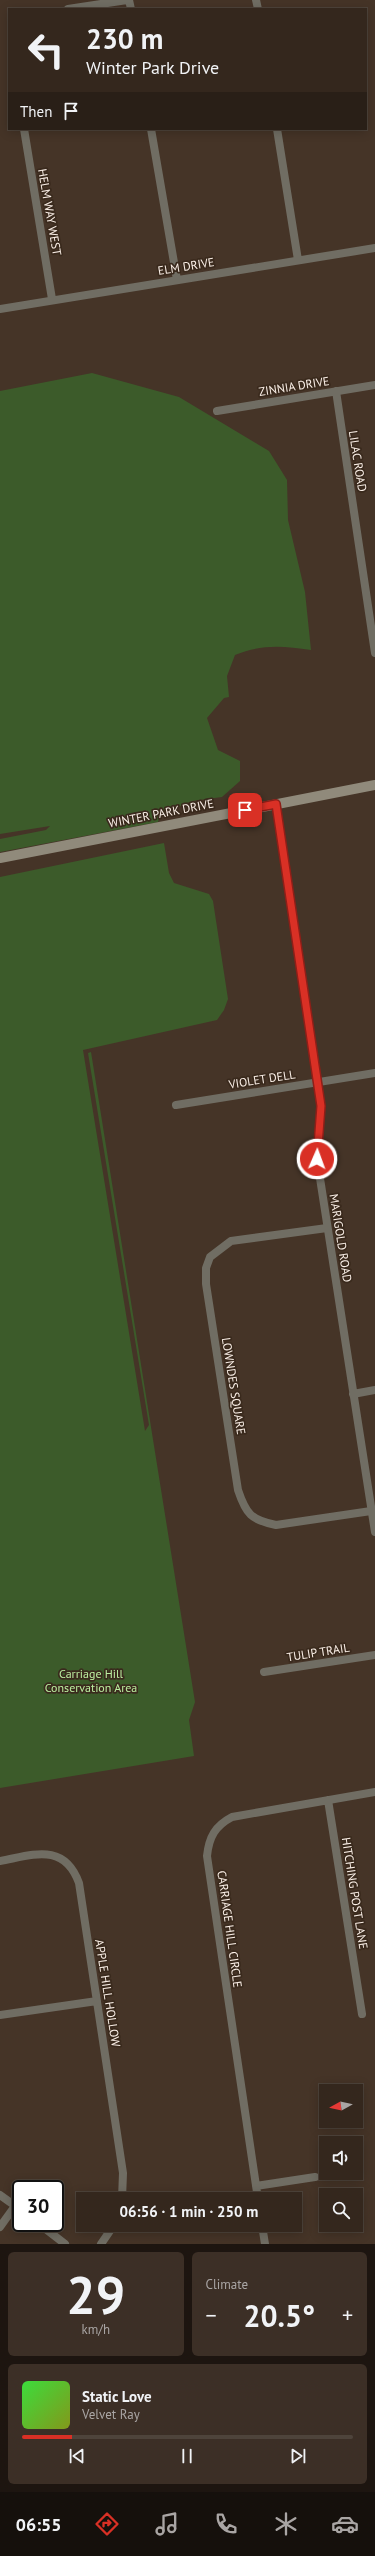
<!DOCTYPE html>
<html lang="en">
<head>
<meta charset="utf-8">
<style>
	:root { --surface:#34271d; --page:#3c2f26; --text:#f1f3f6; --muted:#a9a5a4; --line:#4e443b; --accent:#d93025 }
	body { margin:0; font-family:"PT Sans",sans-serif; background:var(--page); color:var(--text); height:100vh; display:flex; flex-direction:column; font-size:15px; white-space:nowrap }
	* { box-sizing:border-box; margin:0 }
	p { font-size:13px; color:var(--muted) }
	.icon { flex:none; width:22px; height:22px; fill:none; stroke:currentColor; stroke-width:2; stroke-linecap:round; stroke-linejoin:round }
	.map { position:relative; height:2244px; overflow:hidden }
	.side { display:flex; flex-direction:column; gap:8px; padding:8px; background:#1d1510; flex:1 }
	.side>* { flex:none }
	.top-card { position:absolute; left:8px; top:8px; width:359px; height:122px; border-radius:0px; box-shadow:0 2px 10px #0003,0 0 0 1px var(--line); background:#34271d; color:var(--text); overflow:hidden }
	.needle { width:26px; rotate:262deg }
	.controls { position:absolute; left:319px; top:2084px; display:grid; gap:8px }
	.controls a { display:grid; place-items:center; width:44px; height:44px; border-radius:0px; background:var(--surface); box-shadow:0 2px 10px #0003,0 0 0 1px var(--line); font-size:20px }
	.speed { position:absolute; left:12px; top:2180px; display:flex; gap:8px; font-size:20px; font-weight:700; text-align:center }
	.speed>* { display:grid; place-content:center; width:52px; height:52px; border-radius:50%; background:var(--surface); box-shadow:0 2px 10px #0003,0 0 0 1px var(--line); line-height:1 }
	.speed .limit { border:2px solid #111; border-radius:6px; background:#fff; color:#111 }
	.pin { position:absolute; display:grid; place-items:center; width:34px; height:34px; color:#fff; margin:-17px; border-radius:8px; box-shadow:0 2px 6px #0006 }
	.me { position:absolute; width:44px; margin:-22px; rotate:2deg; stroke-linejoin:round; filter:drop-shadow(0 0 3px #0008) }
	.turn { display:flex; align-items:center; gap:14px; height:84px; padding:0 12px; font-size:18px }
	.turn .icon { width:52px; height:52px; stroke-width:2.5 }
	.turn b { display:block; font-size:28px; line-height:34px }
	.then { display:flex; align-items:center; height:38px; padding:0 12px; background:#0003; gap:8px; font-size:15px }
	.big { font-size:30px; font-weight:700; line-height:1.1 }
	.side .card { flex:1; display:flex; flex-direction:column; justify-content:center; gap:6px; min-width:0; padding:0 14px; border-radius:6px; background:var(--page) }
	.side .dial { align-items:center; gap:0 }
	.dial b { font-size:52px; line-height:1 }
	.song { display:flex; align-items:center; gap:12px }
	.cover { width:48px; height:48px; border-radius:6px; background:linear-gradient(135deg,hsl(120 70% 55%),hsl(70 70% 35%)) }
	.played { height:4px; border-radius:2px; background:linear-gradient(90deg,var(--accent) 15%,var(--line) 15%) }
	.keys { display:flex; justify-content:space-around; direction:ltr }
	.heat { display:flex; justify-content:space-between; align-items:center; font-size:22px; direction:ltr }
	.side .tiles { flex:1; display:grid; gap:8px; grid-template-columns:1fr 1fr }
	.card:last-child { grid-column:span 2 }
	.trip { position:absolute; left:76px; top:2192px; width:226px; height:40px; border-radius:0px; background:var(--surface); box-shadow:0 2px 10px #0003,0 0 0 1px var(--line); font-weight:700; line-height:40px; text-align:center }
	.dock { display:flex; height:64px; justify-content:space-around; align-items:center; background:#15100c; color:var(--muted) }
	.dock .icon { width:28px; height:28px }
	.dock .selected { color:var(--accent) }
	.dock b { font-size:18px; color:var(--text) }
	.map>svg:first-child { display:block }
</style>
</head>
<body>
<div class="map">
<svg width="375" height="2244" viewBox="0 0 375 2244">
	<rect width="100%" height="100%" fill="#453427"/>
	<!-- green -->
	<path fill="#3c5b2a" d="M92,373L179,397L269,451L287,480L288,520L305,592L311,650C283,646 262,644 235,655L227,676L229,697L224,698L207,718L218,750L240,761V781L222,797L192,801L160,815L158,822L0,852V839L46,830L50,826L0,834V391Z
		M164,843L169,873L174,883L209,894L213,901L228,999L224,1010L217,1020L83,1050L145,1431L149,1425L88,1053L91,1052L195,1702L189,1720L194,1756L0,1788V877Z"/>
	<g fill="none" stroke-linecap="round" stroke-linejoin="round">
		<!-- street -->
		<path stroke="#706d63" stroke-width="8" d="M129,0L131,9
			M256,0L258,9
			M68,9L127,0
			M24,129L52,299
			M151,129L177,280
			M277,129L298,260
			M0,309L375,248
			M336,391L375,653
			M217,411L375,385
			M276,804L321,1106L317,1159L375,1532
			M176,1105L375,1073
			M327,1228L231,1241L210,1257L206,1268V1284L238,1490C246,1514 251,1520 276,1525L371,1511
			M353,1394L375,1390
			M264,1672L375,1655
			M328,1800L362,2014
			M0,1861C33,1855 64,1842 79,1883L123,2173L122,2199
			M0,2015L97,2001
			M256,2186L315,2177
			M0,2195L21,2210
			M258,2199L207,1856C209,1837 215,1826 232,1817L375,1792
			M38,2223L65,2244
			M262,2225L265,2244
			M0,2227L15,2206
			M101,2244L114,2225"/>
		<!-- secondary -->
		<path stroke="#908a7b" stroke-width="10" d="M0,858L375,785"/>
	</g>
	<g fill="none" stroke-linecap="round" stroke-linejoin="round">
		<defs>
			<path id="route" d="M245,810L276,804L321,1106L317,1159"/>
		</defs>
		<!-- route casing -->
		<use href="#route" stroke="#8d1f18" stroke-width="10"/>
		<!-- route -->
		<use href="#route" stroke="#d93025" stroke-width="7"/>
	</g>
	<g text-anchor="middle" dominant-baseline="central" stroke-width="3.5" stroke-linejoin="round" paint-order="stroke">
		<!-- street labels -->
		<g font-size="12" fill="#fbf0e8" stroke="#3a2a1d">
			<text transform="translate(50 212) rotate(80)">HELM WAY WEST</text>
			<text transform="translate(186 266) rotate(-9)">ELM DRIVE</text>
			<text transform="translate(294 386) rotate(-9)">ZINNIA DRIVE</text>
			<text transform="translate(358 461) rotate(81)">LILAC ROAD</text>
			<text transform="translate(161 813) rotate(-11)">WINTER PARK DRIVE</text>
			<text transform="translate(262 1079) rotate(-9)">VIOLET DELL</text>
			<text transform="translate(341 1238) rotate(81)">MARIGOLD ROAD</text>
			<text transform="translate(234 1386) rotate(81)">LOWNDES SQUARE</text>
			<text transform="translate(318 1652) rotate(-9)">TULIP TRAIL</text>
			<text transform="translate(355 1893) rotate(81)">HITCHING POST LANE</text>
			<text transform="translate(230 1929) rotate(82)">CARRIAGE HILL CIRCLE</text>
			<text transform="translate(108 1993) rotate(81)">APPLE HILL HOLLOW</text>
		</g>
		<!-- park labels -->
		<g font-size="12" fill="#bceea0" stroke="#3a2a1d">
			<text x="91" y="1673">Carriage Hill<tspan x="91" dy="14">Conservation Area</tspan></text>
		</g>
	</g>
</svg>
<div class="controls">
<a><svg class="needle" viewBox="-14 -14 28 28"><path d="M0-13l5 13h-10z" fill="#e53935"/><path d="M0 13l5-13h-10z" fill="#a9a5a4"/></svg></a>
<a><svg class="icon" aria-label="sound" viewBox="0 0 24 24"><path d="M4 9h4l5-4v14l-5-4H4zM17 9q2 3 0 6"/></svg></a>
<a><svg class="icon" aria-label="search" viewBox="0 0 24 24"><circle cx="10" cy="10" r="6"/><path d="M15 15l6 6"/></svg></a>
</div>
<div class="speed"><div class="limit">30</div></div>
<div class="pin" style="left:245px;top:810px;background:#d93025"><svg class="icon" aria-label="arrive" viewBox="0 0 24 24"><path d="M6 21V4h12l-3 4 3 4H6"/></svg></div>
<svg class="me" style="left:317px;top:1159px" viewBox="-20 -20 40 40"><circle r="17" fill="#d93025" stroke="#fff" stroke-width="3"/><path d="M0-11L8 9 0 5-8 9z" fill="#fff"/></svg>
<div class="trip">06:56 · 1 min · 250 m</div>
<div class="top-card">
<div class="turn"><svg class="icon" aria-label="left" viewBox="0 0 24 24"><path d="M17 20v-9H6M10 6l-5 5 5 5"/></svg><div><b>230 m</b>Winter Park Drive</div></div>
<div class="then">Then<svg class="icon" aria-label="arrive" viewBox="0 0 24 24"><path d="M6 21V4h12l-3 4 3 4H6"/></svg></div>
</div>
</div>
<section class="side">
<div class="tiles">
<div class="card dial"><b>29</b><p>km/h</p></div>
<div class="card"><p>Climate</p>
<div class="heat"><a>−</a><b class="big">20.5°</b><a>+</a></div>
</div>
<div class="card">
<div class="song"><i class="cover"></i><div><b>Static Love</b><p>Velvet Ray</p></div></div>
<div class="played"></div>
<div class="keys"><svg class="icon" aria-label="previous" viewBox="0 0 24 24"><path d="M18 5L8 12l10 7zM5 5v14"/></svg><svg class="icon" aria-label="pause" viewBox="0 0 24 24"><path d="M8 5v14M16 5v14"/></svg><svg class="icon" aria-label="next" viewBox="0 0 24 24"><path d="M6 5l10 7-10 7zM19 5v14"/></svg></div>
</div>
</div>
</section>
<nav class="dock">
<b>06:55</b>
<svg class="icon selected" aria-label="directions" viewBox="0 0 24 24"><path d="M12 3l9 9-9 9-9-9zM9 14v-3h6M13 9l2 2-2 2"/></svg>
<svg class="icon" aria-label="music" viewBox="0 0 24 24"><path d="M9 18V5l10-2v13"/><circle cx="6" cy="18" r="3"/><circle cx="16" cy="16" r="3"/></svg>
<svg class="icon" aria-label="phone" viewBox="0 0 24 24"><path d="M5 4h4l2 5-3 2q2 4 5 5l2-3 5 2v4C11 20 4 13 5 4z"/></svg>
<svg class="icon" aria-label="climate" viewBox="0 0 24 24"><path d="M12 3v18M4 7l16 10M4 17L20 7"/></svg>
<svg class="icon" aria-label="car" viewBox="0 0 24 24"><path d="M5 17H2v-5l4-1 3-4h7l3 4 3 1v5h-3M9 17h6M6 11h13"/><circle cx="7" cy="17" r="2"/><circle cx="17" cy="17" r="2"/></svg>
</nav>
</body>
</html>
